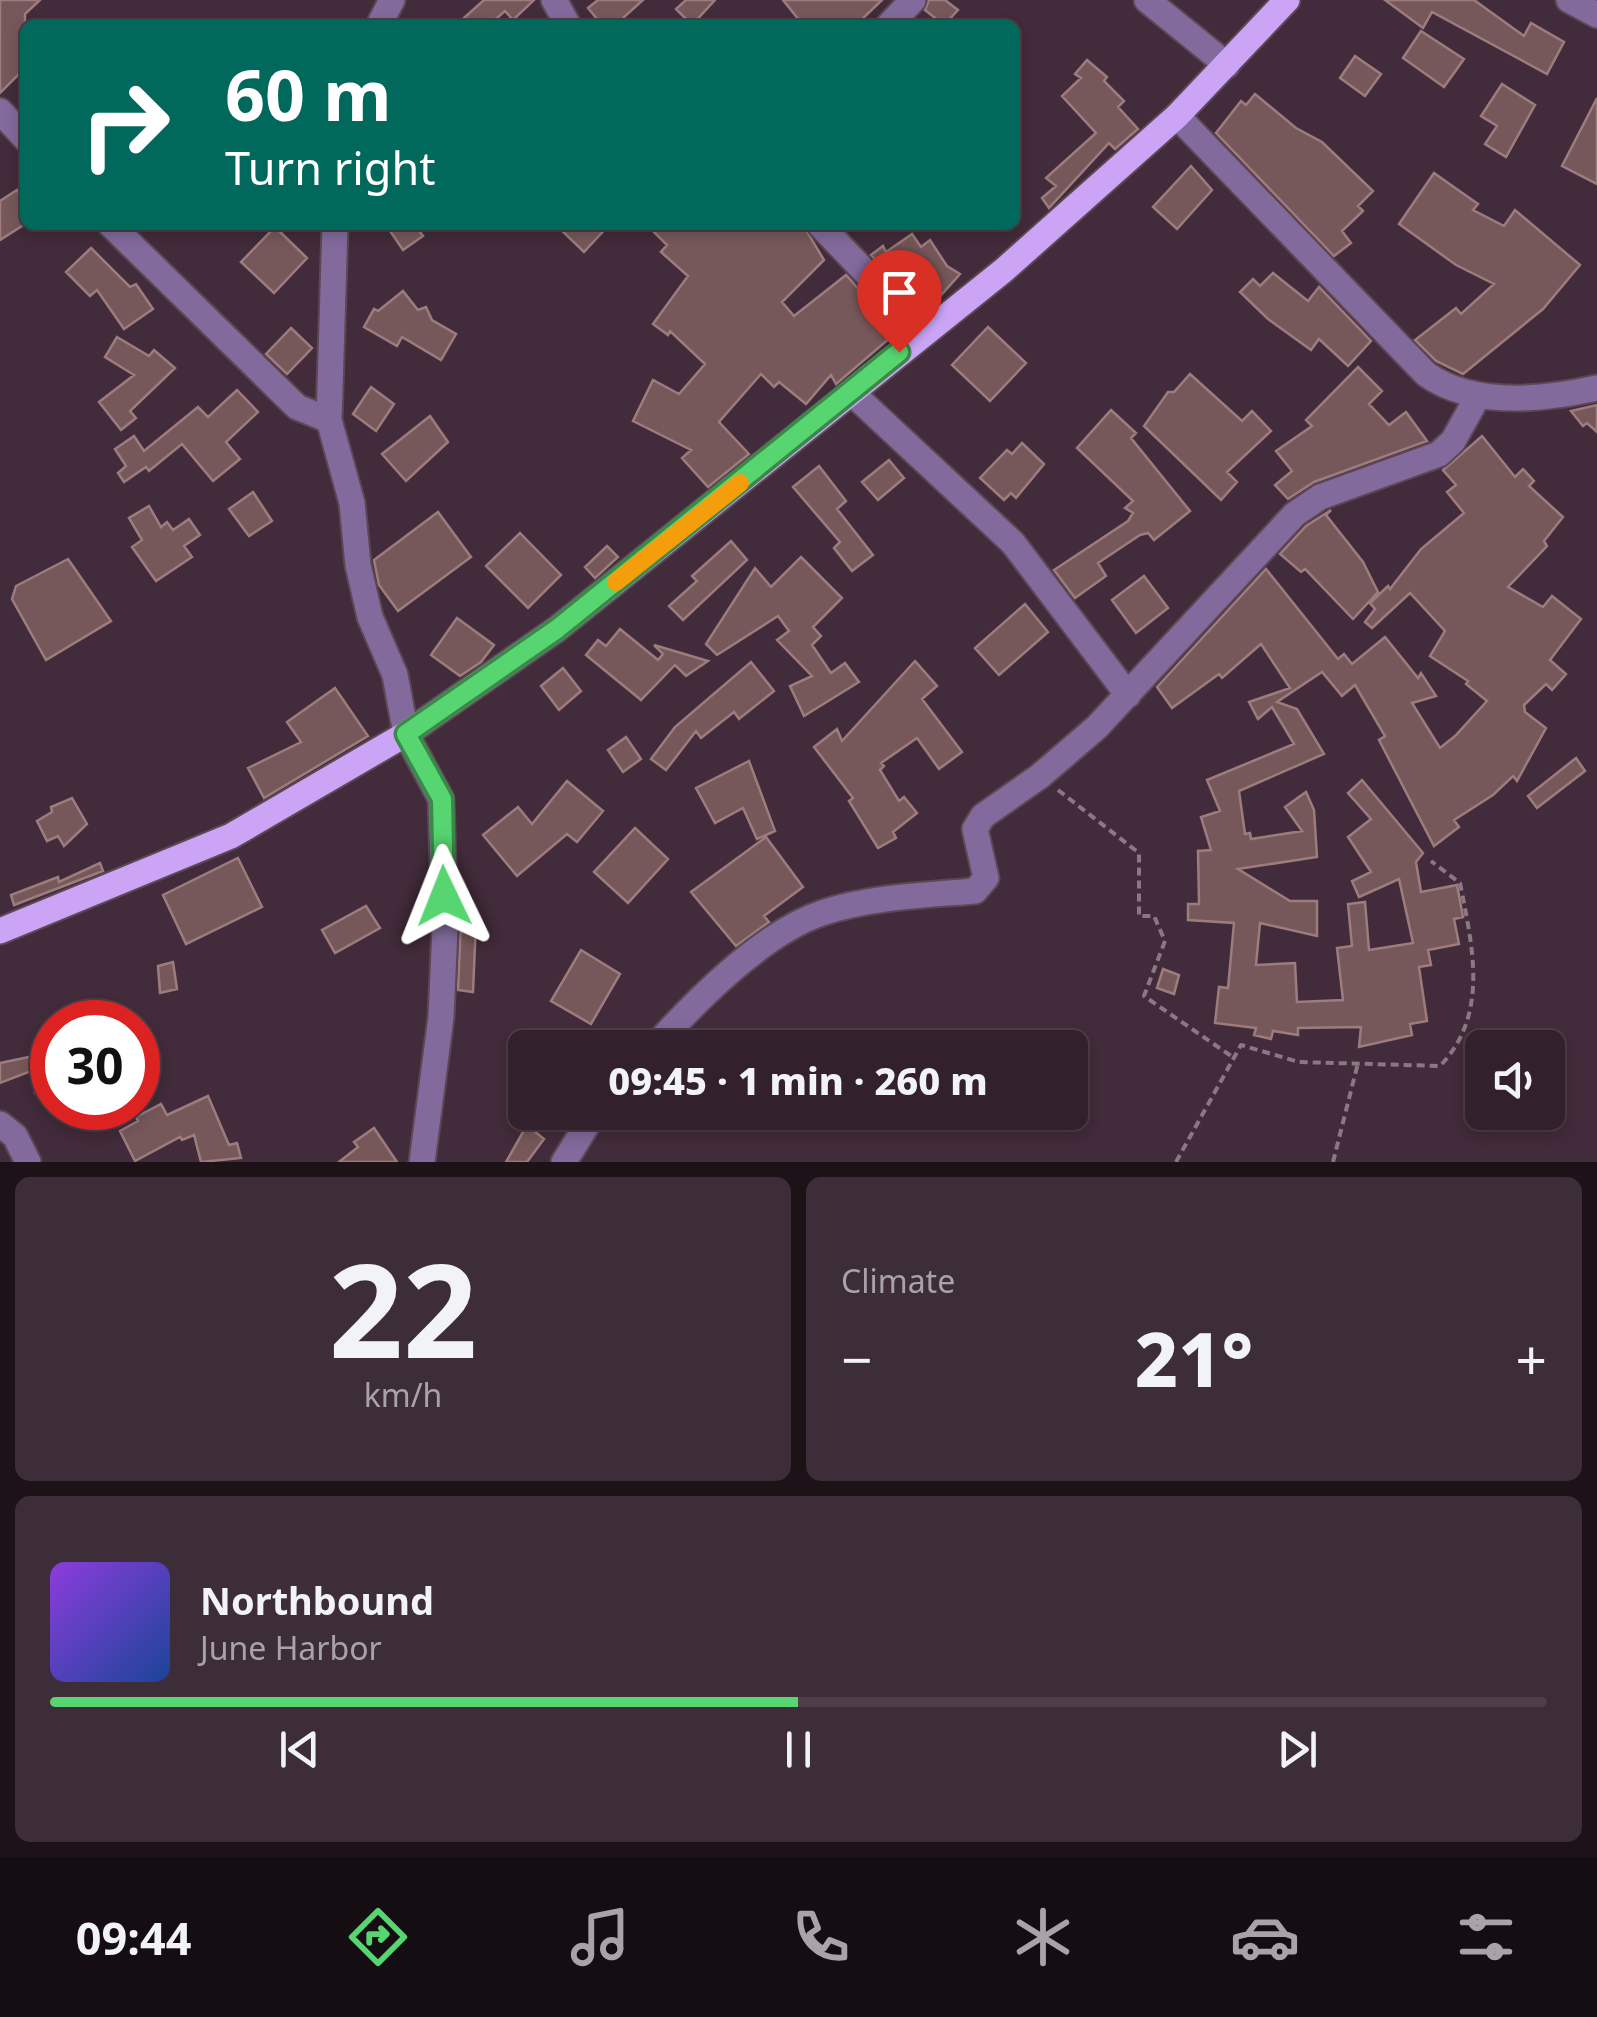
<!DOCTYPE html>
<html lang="en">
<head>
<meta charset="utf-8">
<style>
	:root { --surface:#32202c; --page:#3d2d38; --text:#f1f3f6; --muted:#a8a3a9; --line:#4d3e48; --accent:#57d570 }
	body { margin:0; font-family:"Noto Sans",sans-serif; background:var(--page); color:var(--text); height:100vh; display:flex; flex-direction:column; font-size:38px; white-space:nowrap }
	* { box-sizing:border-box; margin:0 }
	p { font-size:32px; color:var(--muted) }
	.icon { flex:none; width:55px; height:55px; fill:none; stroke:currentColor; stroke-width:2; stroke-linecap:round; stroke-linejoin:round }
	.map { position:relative; height:1162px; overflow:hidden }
	.details { display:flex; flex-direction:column; gap:15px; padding:15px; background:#1c1218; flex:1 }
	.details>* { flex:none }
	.guide { position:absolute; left:20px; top:20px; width:1000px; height:210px; border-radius:15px; box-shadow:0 5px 15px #0003,0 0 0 2px var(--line); background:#00695c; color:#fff; overflow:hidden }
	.controls { position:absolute; left:1465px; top:1030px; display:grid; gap:20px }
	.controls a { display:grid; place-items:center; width:100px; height:100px; border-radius:15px; background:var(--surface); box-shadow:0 5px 15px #0003,0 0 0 2px var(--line); font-size:50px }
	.speed { position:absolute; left:30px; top:1000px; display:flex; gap:20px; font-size:50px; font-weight:700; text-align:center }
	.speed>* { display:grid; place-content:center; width:130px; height:130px; border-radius:50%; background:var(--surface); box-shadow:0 5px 15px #0003,0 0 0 2px var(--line); line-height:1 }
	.speed .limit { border:15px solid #d22; background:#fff; color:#111 }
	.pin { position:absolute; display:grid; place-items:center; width:85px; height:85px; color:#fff; margin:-102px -42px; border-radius:50% 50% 50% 0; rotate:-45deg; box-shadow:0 0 10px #0007 }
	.pin .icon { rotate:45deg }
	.me { position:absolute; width:110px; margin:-55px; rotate:358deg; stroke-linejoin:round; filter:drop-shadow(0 0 8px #0008) }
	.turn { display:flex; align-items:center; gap:35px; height:210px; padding:0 40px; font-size:45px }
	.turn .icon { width:130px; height:130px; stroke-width:2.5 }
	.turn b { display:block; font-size:70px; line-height:85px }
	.big { font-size:75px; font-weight:800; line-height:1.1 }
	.details .card { flex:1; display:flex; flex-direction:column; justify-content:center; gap:15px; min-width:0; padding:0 35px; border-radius:15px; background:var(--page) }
	.details .dial { align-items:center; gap:0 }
	.dial b { font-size:130px; line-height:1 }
	.song { display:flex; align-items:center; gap:30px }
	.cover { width:120px; height:120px; border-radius:15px; background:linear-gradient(135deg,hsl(270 70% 55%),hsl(220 70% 35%)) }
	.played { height:10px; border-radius:5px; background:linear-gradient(90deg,var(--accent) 50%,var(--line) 50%) }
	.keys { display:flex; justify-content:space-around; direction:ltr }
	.heat { display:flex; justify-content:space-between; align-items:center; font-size:55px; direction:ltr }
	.details .tiles { flex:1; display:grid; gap:15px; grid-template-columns:1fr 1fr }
	.card:last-child { grid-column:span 2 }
	.trip { position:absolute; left:508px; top:1030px; width:580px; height:100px; border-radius:15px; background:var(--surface); box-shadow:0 5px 15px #0003,0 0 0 2px var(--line); font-weight:800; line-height:100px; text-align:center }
	.dock { display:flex; height:160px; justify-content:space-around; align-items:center; background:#140d12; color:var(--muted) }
	.dock .icon { width:70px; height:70px }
	.dock .active { color:var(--accent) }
	.dock b { font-size:45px; color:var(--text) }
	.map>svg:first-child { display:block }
</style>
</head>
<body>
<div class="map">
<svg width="1597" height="1162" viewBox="0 0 1597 1162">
	<rect width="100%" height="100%" fill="#422b3a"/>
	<!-- building -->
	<path fill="#77585a" stroke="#9d7c7e" stroke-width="2.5" d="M0,0H40L25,14V68L0,93Z
		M484,0H534L513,20L505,11L489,25H456Z
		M598,0H643L624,17L631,25H602L588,8Z
		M686,0H715L692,25L676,9Z
		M783,0H882L856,25H803Z
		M929,0H945L958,10L944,25L925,10Z
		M1385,0H1474L1524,36L1531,23L1564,42L1547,74L1432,12L1423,28Z
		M1421,31L1464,59L1444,87L1403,58Z
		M1355,56L1381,74L1365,96L1340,78Z
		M1087,60L1107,77L1104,81L1124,101L1118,107L1138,129L1115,149L1109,143L1049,208L1042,198L1056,186L1046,178L1096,133L1062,96L1081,78L1075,74Z
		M1502,84L1535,105L1506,157L1485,144L1497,126L1481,116Z
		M1255,94L1296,128L1322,142L1373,191L1358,206L1363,211L1342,231L1351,243L1334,256L1216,133L1241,101L1246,105Z
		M1597,98V184L1562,166Z
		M1191,166L1212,190L1177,229L1153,207Z
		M1434,173L1478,204L1473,210L1504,226L1515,210L1580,265L1543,309L1463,374L1436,361L1415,340L1456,308L1461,314L1494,284L1456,265L1399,224Z
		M17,190L25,202V224L0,240V201Z
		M386,225H415L423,236L403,250Z
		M556,225H609L584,252Z
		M647,225H803L824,260L782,302L794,316L846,275L897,332L836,384L831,375L806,404L779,382L774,387L761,374L719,422L749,454L708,487L682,458L691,450L633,421L653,380L679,394L705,364L670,331L668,335L653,324L688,276L661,252L667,245Z
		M275,227L307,258L274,293L241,262Z
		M912,234L921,247L930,240L947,266L960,274L926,312L871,255L883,246L886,252Z
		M91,248L130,287L136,284L153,309L124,329L97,290L90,296L66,272Z
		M1273,273L1308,301L1319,287L1371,341L1348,366L1319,339L1311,350L1268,319L1240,292L1253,279L1260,286Z
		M403,291L418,310L426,307L432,320L456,334L441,360L402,337L397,346L364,327L374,309L378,311Z
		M988,327L1026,363L990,401L952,365Z
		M291,328L312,348L287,374L266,354Z
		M117,337L149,356L154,350L175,368L130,411L136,418L121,430L99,402L134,375L105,357Z
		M1358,367L1382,391L1369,404L1389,425L1406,412L1427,441L1314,482L1288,499L1275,485L1292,471L1276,451L1312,426L1306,420Z
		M1190,374L1242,421L1252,411L1271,431L1227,472L1237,482L1221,500L1144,426L1168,392H1174Z
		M371,387L394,404L376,431L353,414Z
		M237,390L258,412L226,442L240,459L213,481L182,444L149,471L146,467L124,482L118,473L126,466L115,449L134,436L144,451L198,407L208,417Z
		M1597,405V432L1587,423L1583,426L1571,411Z
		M1111,410L1136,433L1131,438L1190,511L1154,540L1148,533L1140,535L1098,563L1106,576L1075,598L1054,570L1128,521L1133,513L1125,508L1133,501L1077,448Z
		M430,416L448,442L406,481L382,454Z
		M1482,436L1515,477L1523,469L1534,481L1529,486L1563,517L1544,541L1547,546L1508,587L1543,607L1552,596L1581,619L1550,660L1566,674L1552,690L1546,684L1524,705L1525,712L1546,728L1517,781L1513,776L1493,795L1454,820L1459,827L1434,846L1379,740L1385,736L1355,685L1342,696L1322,672L1277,702L1297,709L1324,754L1239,791L1245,834L1250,833L1251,839L1302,831L1285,807L1306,792L1314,810L1317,857L1238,869L1290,901H1317V936L1260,923L1256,965L1295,963L1297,1002L1343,1000L1337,948L1352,946L1348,904L1365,902L1369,950L1413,943L1399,879L1359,897L1352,881L1371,872L1348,837L1371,819L1348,793L1362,780L1423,853L1416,862L1421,892L1457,885L1463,917L1454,919L1459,944L1428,950L1431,965L1419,967L1427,1021L1410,1024L1412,1035L1359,1047L1361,1027L1298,1028V1035L1273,1031L1271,1039L1254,1035L1256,1028L1215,1023L1219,987L1228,988L1234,923L1188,920V904H1199L1198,851L1211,850L1201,817L1220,811L1207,780L1294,744L1272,707L1258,719L1249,702L1290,688L1261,644L1222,678L1219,674L1172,708L1157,687L1266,569L1338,659L1344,654L1352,664L1385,637L1418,678L1421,673L1436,696L1412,703L1440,748L1455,736L1487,701L1466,684L1468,681L1430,656L1445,631L1410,593L1372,628L1365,622L1375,609L1370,603L1388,586L1390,589L1421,549L1464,513L1447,492L1456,485L1443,470Z
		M1022,443L1044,464L1016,498L1011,493L1004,500L980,478L1007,450L1012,454Z
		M889,460L904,478L878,500L862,482Z
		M819,466L846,501L837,509L873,555L852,571L834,548L840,542L793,487Z
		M253,492L272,521L249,536L229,509Z
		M149,506L161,527L167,522L173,530L189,519L200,535L184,546L192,557L156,581L132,547L142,540L129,518Z
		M1331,510L1326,515L1363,562L1378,592L1353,619L1305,569L1301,572L1280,554L1306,526Z
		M438,512L471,557L398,611L379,585L374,560Z
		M520,533L561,575L528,608L486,566Z
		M731,541L747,560L683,620L669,606L697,581L692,576Z
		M607,546L618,557L595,578L585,567Z
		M801,557L842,598L813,627L821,636L812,645L831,673L845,663L859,682L804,716L790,686L812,676L777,640L789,631L778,616L717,655L706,644L755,568L771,587Z
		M68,559L111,621L46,660L12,599L16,586Z
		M1144,576L1168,608L1136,633L1112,600Z
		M1025,604L1048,632L999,675L975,648Z
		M457,618L494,645L481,662L460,676L431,655Z
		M620,629L658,660L663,654L654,645L708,661L686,676L675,665L641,700L586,655L598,640L606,646Z
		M915,661L937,686L922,699L962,752L939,769L917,738L881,763L884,766L880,770L899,801L904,797L917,813L893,832L896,838L878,848L849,801L853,798L814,747L837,729L842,741Z
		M751,662L774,691L739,719L734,712L701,738L696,731L666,770L651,759L675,727Z
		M563,668L581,691L559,710L541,686Z
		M335,688L368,736L264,798L248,768L301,742L287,722Z
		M626,737L641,759L623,772L608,750Z
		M1576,758L1585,771L1537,808L1528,796Z
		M749,761L775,831L757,839L743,808L715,823L696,788Z
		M567,781L603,811L577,842L567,834L517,876L483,835L518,807L532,824Z
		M72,798L87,824L64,846L58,836L47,841L37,821L52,812L51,807Z
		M635,828L668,859L628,903L594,872Z
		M766,837L803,887L764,916L769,922L736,946L691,892Z
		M238,858L262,907L186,944L163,895Z
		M100,863L103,871L14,905L11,895L58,877L59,882Z
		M366,906L380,928L335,953L322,930Z
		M461,921L476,922L473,992L458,990Z
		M581,950L620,974L591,1024L551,1001Z
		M173,962L177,989L160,993L158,966Z
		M1163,969L1179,975L1174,994L1157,988Z
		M52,1052V1089L35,1093L31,1071L0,1083V1063Z
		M208,1096L229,1145L237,1143L241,1158L201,1162L194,1135L182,1140L180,1137L135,1161L120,1131L138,1121L136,1117L161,1104L167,1115Z
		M527,1125L544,1139L527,1162H506Z
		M374,1128L397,1162H339L358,1147L354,1142Z"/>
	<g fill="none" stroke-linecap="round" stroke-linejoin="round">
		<defs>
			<path id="minor" d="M554,0L568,25
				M1147,0L1227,65
				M1569,0L1597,15
				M379,25L392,0
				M889,25L913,0
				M0,111L25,138
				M1177,116L1426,374C1472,407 1543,400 1597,388
				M111,225L297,407L329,420
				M335,225L329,420L352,503L358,565L370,617L395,675L406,734L441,799L445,929L441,1017L422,1162
				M820,225L922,331
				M853,394L1013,543L1128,695
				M653,1048C695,1002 762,933 822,913C869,897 925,895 975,891L986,878L975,829L983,816L1040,776L1097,727L1295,514L1320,497L1439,454L1453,441L1478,396
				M0,1124L15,1136L28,1162
				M564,1162L595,1112"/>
			<path id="major" d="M0,931L231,836L406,734L557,629L1004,270L1177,116L1287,0"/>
		</defs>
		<!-- minor casing -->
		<use href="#minor" stroke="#5d4755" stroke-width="29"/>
		<!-- major casing -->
		<use href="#major" stroke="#5d4755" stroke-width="29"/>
		<!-- path -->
		<path stroke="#8c7885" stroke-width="4" stroke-dasharray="8 5" stroke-linecap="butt" d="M1058,790L1139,853V916H1154L1165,941L1144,996L1234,1058
			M1176,1162L1241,1045L1299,1062L1440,1066C1490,1014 1472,945 1460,883L1431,861
			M1333,1162L1358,1063"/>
		<!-- minor -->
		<use href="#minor" stroke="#826a9c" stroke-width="25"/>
		<!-- major -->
		<use href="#major" stroke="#cba4f6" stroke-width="25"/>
	</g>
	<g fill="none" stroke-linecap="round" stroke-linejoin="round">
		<defs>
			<path id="route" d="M444,896L442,799L406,734L557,629L899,352"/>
		</defs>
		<!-- route casing -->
		<use href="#route" stroke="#398a49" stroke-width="25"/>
		<!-- route -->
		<use href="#route" stroke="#57d570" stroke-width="18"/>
		<!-- slow -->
		<path stroke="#f59e0b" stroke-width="18" d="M616,582L740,483"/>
	</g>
</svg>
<div class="controls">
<a><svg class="icon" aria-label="sound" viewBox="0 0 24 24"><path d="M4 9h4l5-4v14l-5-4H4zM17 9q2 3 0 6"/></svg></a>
</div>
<div class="speed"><div class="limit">30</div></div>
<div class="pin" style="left:899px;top:352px;background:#d93025"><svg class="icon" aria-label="arrive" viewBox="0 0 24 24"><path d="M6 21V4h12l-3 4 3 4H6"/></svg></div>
<svg class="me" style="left:444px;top:896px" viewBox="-20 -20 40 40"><path d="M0-17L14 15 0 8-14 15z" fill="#57d570" stroke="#fff" stroke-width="4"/></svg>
<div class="trip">09:45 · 1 min · 260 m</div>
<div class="guide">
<div class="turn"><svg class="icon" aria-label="right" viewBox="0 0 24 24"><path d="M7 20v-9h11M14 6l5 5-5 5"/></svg><div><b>60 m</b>Turn right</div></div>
</div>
</div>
<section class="details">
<div class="tiles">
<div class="card dial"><b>22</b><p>km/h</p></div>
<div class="card"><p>Climate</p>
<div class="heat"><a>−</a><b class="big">21°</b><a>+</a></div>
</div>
<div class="card">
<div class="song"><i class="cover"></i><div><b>Northbound</b><p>June Harbor</p></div></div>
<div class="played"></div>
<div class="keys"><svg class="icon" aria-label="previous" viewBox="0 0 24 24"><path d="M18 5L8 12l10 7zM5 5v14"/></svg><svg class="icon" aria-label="pause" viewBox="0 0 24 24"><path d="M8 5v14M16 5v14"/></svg><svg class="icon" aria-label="next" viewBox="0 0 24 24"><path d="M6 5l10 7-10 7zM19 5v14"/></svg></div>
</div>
</div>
</section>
<nav class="dock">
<b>09:44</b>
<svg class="icon active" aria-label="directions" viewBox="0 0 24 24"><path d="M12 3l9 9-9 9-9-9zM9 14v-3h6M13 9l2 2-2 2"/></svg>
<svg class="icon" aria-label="music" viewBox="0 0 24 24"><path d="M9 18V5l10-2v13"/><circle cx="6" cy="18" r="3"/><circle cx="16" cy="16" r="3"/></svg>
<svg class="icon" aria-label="phone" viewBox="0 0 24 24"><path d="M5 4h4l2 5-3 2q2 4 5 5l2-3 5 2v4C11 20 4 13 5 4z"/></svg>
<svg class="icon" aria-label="climate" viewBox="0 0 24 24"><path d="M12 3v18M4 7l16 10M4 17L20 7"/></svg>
<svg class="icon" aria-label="car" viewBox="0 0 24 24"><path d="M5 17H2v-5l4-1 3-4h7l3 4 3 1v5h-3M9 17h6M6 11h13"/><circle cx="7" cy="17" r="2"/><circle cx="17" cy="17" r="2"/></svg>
<svg class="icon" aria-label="filters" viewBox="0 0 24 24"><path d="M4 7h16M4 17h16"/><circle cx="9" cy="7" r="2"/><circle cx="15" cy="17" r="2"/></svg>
</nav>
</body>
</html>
